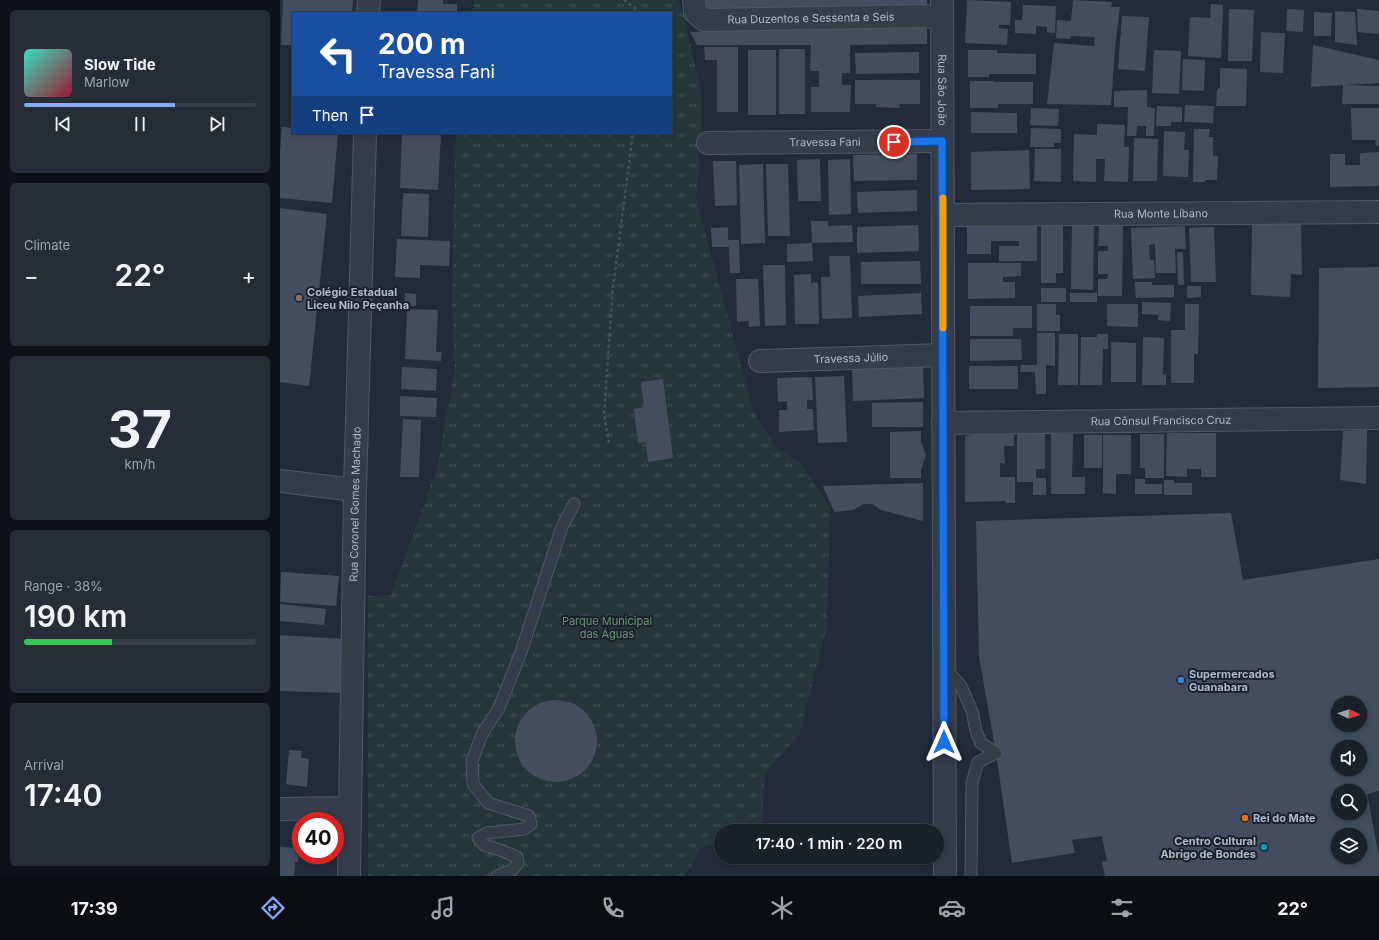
<!DOCTYPE html>
<html lang="en">
<head>
<meta charset="utf-8">
<style>
	:root { --surface:#1a202c; --page:#272d38; --text:#f1f3f6; --muted:#9fa3a9; --line:#383e48; --accent:#83acf9 }
	body { margin:0; font-family:Inter,sans-serif; background:var(--page); color:var(--text); height:100vh; display:flex; flex-direction:column; font-size:15px; white-space:nowrap }
	* { box-sizing:border-box; margin:0 }
	p { font-size:13px; color:var(--muted) }
	.icon { flex:none; width:22px; height:22px; fill:none; stroke:currentColor; stroke-width:2; stroke-linecap:round; stroke-linejoin:round }
	.map { position:relative; flex:1; overflow:hidden }
	.side { display:flex; flex-direction:column; gap:10px; padding:10px; background:#0e1218; width:280px }
	.side>* { flex:none }
	.top-card { position:absolute; left:12px; top:12px; width:380px; height:122px; border-radius:0px; box-shadow:0 2px 6px #0003,0 0 0 1px var(--line); background:#1a4fa0; color:#fff; overflow:hidden }
	.needle { width:26px; rotate:94deg }
	.fabs { position:absolute; left:1051px; top:696px; display:grid; gap:8px }
	.fabs a { display:grid; place-items:center; width:36px; height:36px; border-radius:50%; background:var(--surface); box-shadow:0 2px 6px #0003,0 0 0 1px var(--line); font-size:20px }
	.speed { position:absolute; left:12px; top:812px; display:flex; gap:8px; font-size:20px; font-weight:700; text-align:center }
	.speed>* { display:grid; place-content:center; width:52px; height:52px; border-radius:50%; background:var(--surface); box-shadow:0 2px 6px #0003,0 0 0 1px var(--line); line-height:1 }
	.speed .limit { border:6px solid #d22; background:#fff; color:#111 }
	.pin { position:absolute; display:grid; place-items:center; width:34px; height:34px; color:#fff; margin:-17px; border:2px solid #fff; border-radius:50%; box-shadow:0 1px 4px #0007 }
	.me { position:absolute; width:44px; margin:-22px; rotate:0deg; stroke-linejoin:round; filter:drop-shadow(0 0 3px #0008) }
	.turn { display:flex; align-items:center; gap:14px; height:84px; padding:0 20px; font-size:18px }
	.turn .icon { width:52px; height:52px; stroke-width:2.5 }
	.turn b { display:block; font-size:28px; line-height:34px }
	.then { display:flex; align-items:center; height:38px; padding:0 20px; background:#0003; gap:8px; font-size:15px }
	.big { font-size:30px; font-weight:600; line-height:1.1 }
	.side .tile { flex:1; display:flex; flex-direction:column; justify-content:center; gap:6px; min-width:0; padding:0 14px; border-radius:6px; background:var(--page) }
	.side .dial { align-items:center; gap:0 }
	.dial b { font-size:52px; line-height:1 }
	.song { display:flex; align-items:center; gap:12px }
	.cover { width:48px; height:48px; border-radius:6px; background:linear-gradient(135deg,hsl(170 70% 55%),hsl(350 70% 35%)) }
	.played { height:4px; border-radius:2px; background:linear-gradient(90deg,var(--accent) 65%,var(--line) 65%) }
	.keys { display:flex; justify-content:space-around; direction:ltr }
	.heat { display:flex; justify-content:space-between; align-items:center; font-size:22px; direction:ltr }
	.charge { height:6px; border-radius:3px; background:linear-gradient(90deg,#34c759 38%,var(--line) 0) }
	.trip { position:absolute; left:434px; top:824px; width:230px; height:40px; border-radius:20px; background:var(--surface); box-shadow:0 2px 6px #0003,0 0 0 1px var(--line); font-weight:600; line-height:40px; text-align:center }
	.dock { display:flex; height:64px; justify-content:space-around; align-items:center; background:#0a0d12; color:var(--muted) }
	.dock .icon { width:28px; height:28px }
	.dock .current { color:var(--accent) }
	.dock b { font-size:18px; color:var(--text) }
	main { display:flex; flex:1; min-height:0 }
	.map>svg:first-child { display:block }
</style>
</head>
<body>
<main>
<section class="side">
<div class="tile">
<div class="song"><i class="cover"></i><div><b>Slow Tide</b><p>Marlow</p></div></div>
<div class="played"></div>
<div class="keys"><svg class="icon" aria-label="previous" viewBox="0 0 24 24"><path d="M18 5L8 12l10 7zM5 5v14"/></svg><svg class="icon" aria-label="pause" viewBox="0 0 24 24"><path d="M8 5v14M16 5v14"/></svg><svg class="icon" aria-label="next" viewBox="0 0 24 24"><path d="M6 5l10 7-10 7zM19 5v14"/></svg></div>
</div>
<div class="tile"><p>Climate</p>
<div class="heat"><a>−</a><b class="big">22°</b><a>+</a></div>
</div>
<div class="tile dial"><b>37</b><p>km/h</p></div>
<div class="tile"><p>Range · 38%</p><b class="big">190 km</b><div class="charge"></div></div>
<div class="tile"><p>Arrival</p><b class="big">17:40</b></div>
</section>
<div class="map">
<svg width="1099" height="876" viewBox="0 0 1099 876">
	<defs>
		<pattern id="park-tufts" width="24" height="20" patternUnits="userSpaceOnUse"><rect width="24" height="20" fill="#24383c"/><path d="M3 7l-1-3M5 7V3M7 7l1-3M15 17l-1-3M17 17v-4M19 17l1-3" fill="none" stroke="#415357"/></pattern>
	</defs>
	<rect width="100%" height="100%" fill="#222b3b"/>
	<!-- park -->
	<path fill="url(#park-tufts)" d="M194,0H398L404,15L421,93V137L416,198L473,411L495,446L520,463L550,507L547,626L519,735L485,773L481,831H441V843L421,848L405,876H88V596L111,595L157,469L175,369L172,304L176,133H391V13H193Z"/>
	<!-- building -->
	<path fill="#424e60" fill-rule="evenodd" d="M3,0H73L72,13H13V45H1Z
		M138,0H163V4H177V13H137Z
		M422,0H647V5L424,13Z
		M687,0L731,2L730,25H719V28L728,29L727,45L685,43Z
		M793,0L832,2L831,7H840L835,47L831,105L767,104L774,43L814,46L815,37L791,36L790,39L776,38L777,20L791,21Z
		M931,4L943,5L941,58L908,56L910,17L930,18Z
		M743,5L776,6L775,33L767,32V27L756,26V34L735,33V20H742Z
		M949,9L974,10L972,61H948Z
		M1007,9L1024,10L1023,32L1006,31Z
		M1077,9L1099,11V34L1078,32Z
		M1055,11L1075,12L1077,45L1055,42Z
		M1034,12L1052,13L1051,36H1034Z
		M842,16L869,17L865,71L838,69Z
		M647,24V44L570,45V73H562V85H571L570,112H531V87H539V71H530L531,45H417L410,32L434,31V28Z
		M981,32L1005,33L1003,73L980,72Z
		M1033,45L1099,60V83L1065,85L1099,86V104H1062L1063,85L1031,87Z
		M424,47H458V112H437V60H425Z
		M499,49H525V114H499Z
		M468,50H496V115H468Z
		M688,50H717V53L756,54V74H709V77H688Z
		M874,50L901,51L899,94L872,93Z
		M639,52V73L576,74L575,53Z
		M903,59L925,60L924,91L902,90Z
		M940,68L967,69L966,106H936L937,90L940,87Z
		M575,80H640V104H619L620,108L596,107V104H575Z
		M690,81H714V82H753V104H718V108H690Z
		M867,90V107L875,108L874,136H866V126H857L856,136H847L848,107H834V91Z
		M905,105L934,106L933,123L904,122Z
		M877,106L902,107V122H891V126H876Z
		M751,108L779,109L778,126L750,125Z
		M1071,108H1099V146H1096L1095,140H1072Z
		M691,112L737,113V133H691Z
		M817,124L845,125L844,147H849L848,182L824,181L825,159H816V182L793,181L794,134L817,135Z
		M2,127L13,128V133H58L52,203L0,198V152Z
		M751,128L781,129V143H774V147H750Z
		M914,129H930L929,137H933V156H938L937,180H925V182H913Z
		M884,131L905,132L904,150H909L908,177L883,176Z
		M122,133H161L158,190L120,188Z
		M854,138L878,139L877,181H853Z
		M755,149H781V182L754,181Z
		M749,150L750,189L691,190V152Z
		M1099,152V186L1050,187V154H1065V165H1080V153Z
		M637,154V180L574,181L573,155Z
		M540,159L541,201H518L517,160Z
		M570,159L571,214L549,215L548,160Z
		M433,161H456L457,205L435,206Z
		M483,164L485,243L461,244L459,165Z
		M486,164H508L510,236H488Z
		M637,190V211L578,213L577,192Z
		M123,193L149,194L148,237L121,236Z
		M0,208L47,214L29,386L0,382Z
		M757,220V261H719V246H739V241H711V254H687V223Z
		M531,221H548V226L572,225L573,242L532,243L533,261L507,262V244L532,243Z
		M792,222H814L813,290L791,289Z
		M1021,222L1022,275L1011,274L1010,297L971,295L972,223Z
		M638,225L639,251L577,253V227Z
		M761,225H783V273H776V283H761Z
		M819,225H843L842,296H818V279H827L828,274H818V251H828V246H818Z
		M905,226L906,249H895L896,273H876L875,244L869,245L870,260H874L875,278L853,279L851,228Z
		M448,227V240H459L460,273H450L449,247H432L431,228Z
		M934,227L936,282H911L909,228Z
		M117,239L170,241L169,266L140,265V278L115,277Z
		M897,252H903L904,285H898Z
		M549,256H570L572,318L542,319L541,277H550Z
		M640,261L641,284H581V262Z
		M688,263H741V276L723,277V282H735V298L688,299Z
		M483,265H505L506,325L485,326Z
		M1099,267V387L1038,388L1039,268Z
		M531,274V283L538,282L539,324H515L514,275Z
		M456,279H478L480,326L469,327L468,321L457,322Z
		M855,282H872V285H894V297L856,298Z
		M907,286H921V297L907,298Z
		M761,288H786V302H761Z
		M125,293L136,294V306H124Z
		M641,293L642,314L579,317L578,296Z
		M790,293H817V302H790Z
		M862,302L891,303L890,321L878,320V315L862,314Z
		M757,304H776V315H780V331H757Z
		M827,304H858V327L827,326Z
		M905,304H919L918,354H914V383H891V330H905Z
		M690,306H752V328H733V336H690Z
		M127,309L158,310L156,352H162L161,361L125,359Z
		M757,333H775V366L766,365V394H756L755,372H740L741,365H757Z
		M779,334H798V385H778Z
		M817,334H828V349H823L822,385H800L801,337H817Z
		M863,337L884,338L883,375L886,374V385H862Z
		M690,339H741L742,360L690,361Z
		M831,342L856,343V382H831Z
		M643,366L644,398L573,401L572,369Z
		M689,366H738V389H689Z
		M122,367L157,369L156,391L121,389Z
		M564,376L567,442L538,443L535,377Z
		M532,377L533,400H527V409H533L534,430L499,432V410H507V401L498,402L497,378Z
		M383,379L393,458L368,462L366,442L358,443L354,409L364,407L361,382Z
		M120,396L157,398L156,417L120,416Z
		M643,402V427H592V403Z
		M123,419L141,420L139,477H120Z
		M1087,430L1086,484L1060,480L1063,431Z
		M641,431V442L646,455L641,470V478H610V432Z
		M691,431L734,432V446H724L725,464L720,463V477H735V503H726V501L685,502V436L691,435Z
		M737,433H765V469H756V478H766V495H753V482H737Z
		M887,433H936V477H921V469H907V477L886,476Z
		M771,434H793L792,477H805V494H771Z
		M860,434H884V478H865V468H860Z
		M804,435H822V468H804Z
		M823,435H851V474H836V494L823,493Z
		M855,479H865V484H882V494H855Z
		M884,480H894V483H912V495H884Z
		M643,483V521L601,510L592,504H584L573,510L554,512L543,486Z
		M951,513L963,580L1099,559V791L1087,794L1099,856V876H825L822,862L827,861L822,836L792,840L795,853L732,863L716,753L699,657L696,521ZM1058,703H1080V725H1058ZM1058,747H1080V769H1058ZM1058,791H1080V813H1058ZM1058,835H1080V857H1058Z
		M1,572L59,576L56,606L0,602Z
		M0,604L46,609L44,625L0,621Z
		M0,635L64,639L61,693L0,691Z
		M235 741a41 41 0 1 1 82 0a41 41 0 1 1-82 0Z
		M9,750L22,751L21,758L29,759L27,787L6,784Z
		M0,847L18,848V862H15L14,876H0Z"/>
	<g fill="none" stroke-linecap="round" stroke-linejoin="round">
		<defs>
			<path id="service" d="M666,669L681,686L692,711L696,731L701,743L716,753
				M217,876L232,870L238,863L237,857L220,850L204,845L198,838L207,833L244,829L251,824L249,816L208,803L193,784L192,761L202,734L219,708L241,652L282,527L294,504
				M691,876L692,783L698,762L716,753"/>
			<g id="minor">
				<path id="s1" d="M414,0L415,12L424,20L647,16L662,19"/>
				<path id="s2" d="M428,143L662,141"/>
				<path id="s3" d="M663,215L1099,212"/>
				<path id="s4" d="M480,361L663,355"/>
				<path id="s5" d="M663,423L1099,418"/>
			</g>
			<g id="tertiary">
				<path id="s6" d="M662,0L665,876"/>
				<path d="M88,13L89,0"/>
				<path d="M0,481L75,490"/>
				<path d="M0,809L70,808"/>
				<path id="s7" d="M69,876L75,490L85,133"/>
			</g>
		</defs>
		<!-- service casing -->
		<use href="#service" stroke="#505866" stroke-width="13"/>
		<!-- minor casing -->
		<use href="#minor" stroke="#505866" stroke-width="24"/>
		<!-- tertiary casing -->
		<use href="#tertiary" stroke="#505866" stroke-width="24"/>
		<!-- path -->
		<path stroke="#415559" stroke-width="2.5" stroke-dasharray="3 3" stroke-linecap="butt" d="M344,0L356,9V13
			M329,443L324,414L333,287L353,133"/>
		<!-- service -->
		<use href="#service" stroke="#353d4b" stroke-width="11"/>
		<!-- minor -->
		<use href="#minor" stroke="#353d4b" stroke-width="22"/>
		<!-- tertiary -->
		<use href="#tertiary" stroke="#353d4b" stroke-width="22"/>
	</g>
	<g fill="none" stroke-linecap="round" stroke-linejoin="round">
		<defs>
			<path id="route" d="M614,142L662,141L664,742"/>
		</defs>
		<!-- route casing -->
		<use href="#route" stroke="#114b97" stroke-width="10"/>
		<!-- route -->
		<use href="#route" stroke="#1a73e8" stroke-width="7"/>
		<!-- slow -->
		<path stroke="#f59e0b" stroke-width="7" d="M663,198V328"/>
	</g>
	<!-- markers -->
	<circle fill="#8d6e63" stroke="#1b222f" stroke-width="1.5" cx="19" cy="298" r="4"/>
	<circle fill="#3f7fe0" stroke="#1b222f" stroke-width="1.5" cx="901" cy="680" r="4"/>
	<circle fill="#e8710a" stroke="#1b222f" stroke-width="1.5" cx="965" cy="818" r="4"/>
	<circle fill="#0f9aa8" stroke="#1b222f" stroke-width="1.5" cx="984" cy="847" r="4"/>
	<g text-anchor="middle" dominant-baseline="central" stroke-width="4" stroke-linejoin="round" paint-order="stroke">
		<!-- street labels -->
		<g font-size="11" fill="#b0b8c7" stroke="#1b222f">
			<text stroke="none"><textPath href="#s1" startOffset="131">Rua Duzentos e Sessenta e Seis</textPath></text>
			<text stroke="none"><textPath href="#s6" startOffset="90">Rua São João</textPath></text>
			<text stroke="none"><textPath href="#s2" startOffset="117">Travessa Fani</textPath></text>
			<text stroke="none"><textPath href="#s3" startOffset="218">Rua Monte Líbano</textPath></text>
			<text stroke="none"><textPath href="#s4" startOffset="91">Travessa Júlio</textPath></text>
			<text stroke="none"><textPath href="#s5" startOffset="218">Rua Cônsul Francisco Cruz</textPath></text>
			<text stroke="none"><textPath href="#s7" startOffset="372">Rua Coronel Gomes Machado</textPath></text>
		</g>
		<!-- poi labels -->
		<g font-size="11" font-weight="bold" fill="#b0b8c7" stroke="#1b222f" text-anchor="start">
			<text x="27" y="292">Colégio Estadual<tspan x="27" dy="13">Liceu Nilo Peçanha</tspan></text>
			<text x="909" y="674">Supermercados<tspan x="909" dy="13">Guanabara</tspan></text>
			<text x="973" y="818">Rei do Mate</text>
			<text x="976" y="841" text-anchor="end">Centro Cultural<tspan x="976" dy="13">Abrigo de Bondes</tspan></text>
		</g>
		<!-- park labels -->
		<g font-size="11" fill="#679874" stroke="#1b222f">
			<text x="327" y="621">Parque Municipal<tspan x="327" dy="13">das Águas</tspan></text>
		</g>
	</g>
</svg>
<div class="fabs">
<a><svg class="needle" viewBox="-14 -14 28 28"><path d="M0-13l5 13h-10z" fill="#e53935"/><path d="M0 13l5-13h-10z" fill="#9fa3a9"/></svg></a>
<a><svg class="icon" aria-label="sound" viewBox="0 0 24 24"><path d="M4 9h4l5-4v14l-5-4H4zM17 9q2 3 0 6"/></svg></a>
<a><svg class="icon" aria-label="search" viewBox="0 0 24 24"><circle cx="10" cy="10" r="6"/><path d="M15 15l6 6"/></svg></a>
<a><svg class="icon" aria-label="layers" viewBox="0 0 24 24"><path d="M12 4l9 5-9 5-9-5zM3 14l9 5 9-5"/></svg></a>
</div>
<div class="speed"><div class="limit">40</div></div>
<div class="pin" style="left:614px;top:142px;background:#d93025"><svg class="icon" aria-label="arrive" viewBox="0 0 24 24"><path d="M6 21V4h12l-3 4 3 4H6"/></svg></div>
<svg class="me" style="left:664px;top:742px" viewBox="-20 -20 40 40"><path d="M0-17L14 15 0 8-14 15z" fill="#1a73e8" stroke="#fff" stroke-width="4"/></svg>
<div class="trip">17:40 · 1 min · 220 m</div>
<div class="top-card">
<div class="turn"><svg class="icon" aria-label="left" viewBox="0 0 24 24"><path d="M17 20v-9H6M10 6l-5 5 5 5"/></svg><div><b>200 m</b>Travessa Fani</div></div>
<div class="then">Then<svg class="icon" aria-label="arrive" viewBox="0 0 24 24"><path d="M6 21V4h12l-3 4 3 4H6"/></svg></div>
</div>
</div>
</main>
<nav class="dock">
<b>17:39</b>
<svg class="icon current" aria-label="directions" viewBox="0 0 24 24"><path d="M12 3l9 9-9 9-9-9zM9 14v-3h6M13 9l2 2-2 2"/></svg>
<svg class="icon" aria-label="music" viewBox="0 0 24 24"><path d="M9 18V5l10-2v13"/><circle cx="6" cy="18" r="3"/><circle cx="16" cy="16" r="3"/></svg>
<svg class="icon" aria-label="phone" viewBox="0 0 24 24"><path d="M5 4h4l2 5-3 2q2 4 5 5l2-3 5 2v4C11 20 4 13 5 4z"/></svg>
<svg class="icon" aria-label="climate" viewBox="0 0 24 24"><path d="M12 3v18M4 7l16 10M4 17L20 7"/></svg>
<svg class="icon" aria-label="car" viewBox="0 0 24 24"><path d="M5 17H2v-5l4-1 3-4h7l3 4 3 1v5h-3M9 17h6M6 11h13"/><circle cx="7" cy="17" r="2"/><circle cx="17" cy="17" r="2"/></svg>
<svg class="icon" aria-label="filters" viewBox="0 0 24 24"><path d="M4 7h16M4 17h16"/><circle cx="9" cy="7" r="2"/><circle cx="15" cy="17" r="2"/></svg>
<b>22°</b>
</nav>
</body>
</html>
